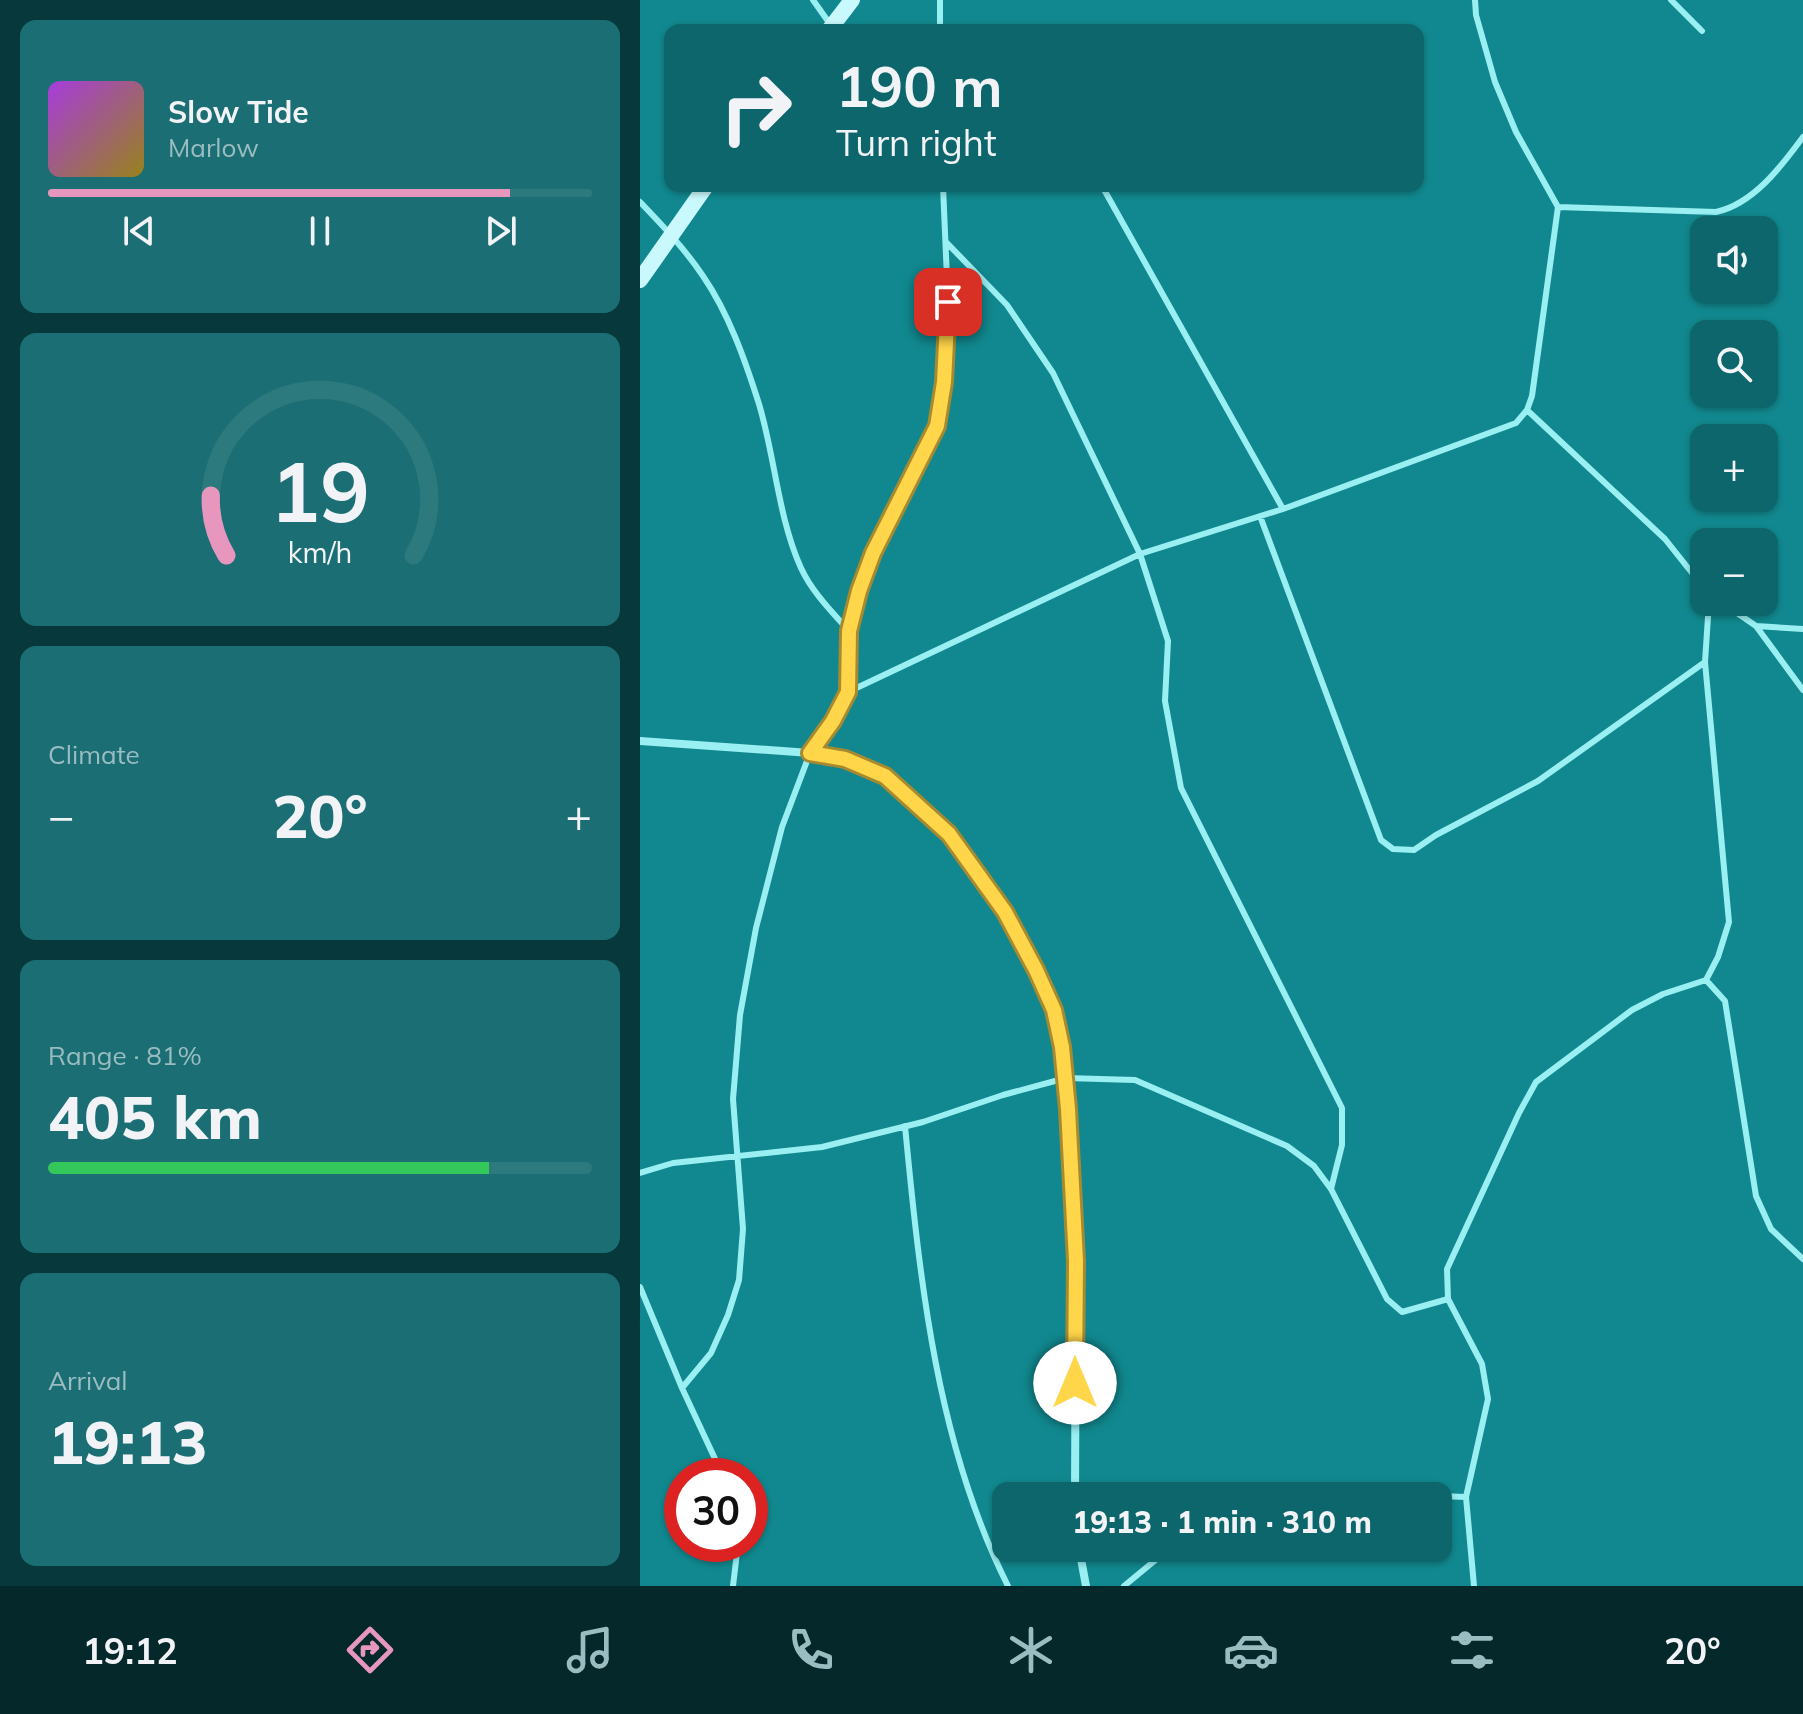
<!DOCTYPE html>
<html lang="en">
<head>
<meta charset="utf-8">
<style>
	:root { --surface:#0d666b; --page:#1b6e73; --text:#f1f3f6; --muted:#9abdc1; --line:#2d7a7e; --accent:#e797bd }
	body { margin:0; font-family:Mulish,sans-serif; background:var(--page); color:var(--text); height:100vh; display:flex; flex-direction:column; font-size:30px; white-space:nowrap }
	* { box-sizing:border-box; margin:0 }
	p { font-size:26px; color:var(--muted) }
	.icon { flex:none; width:44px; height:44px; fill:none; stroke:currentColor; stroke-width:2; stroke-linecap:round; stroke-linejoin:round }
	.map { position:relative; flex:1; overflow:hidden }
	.side { display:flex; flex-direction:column; gap:20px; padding:20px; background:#07383b; width:640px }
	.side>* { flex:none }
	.top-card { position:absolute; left:24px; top:24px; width:760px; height:168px; border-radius:16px; box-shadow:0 2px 6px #0004; background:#0d666b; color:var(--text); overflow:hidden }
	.buttons { position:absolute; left:1050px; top:216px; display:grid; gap:16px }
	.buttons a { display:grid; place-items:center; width:88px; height:88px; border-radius:16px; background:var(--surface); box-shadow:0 2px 6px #0004; font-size:40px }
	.speed { position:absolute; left:24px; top:1458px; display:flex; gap:16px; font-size:40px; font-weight:700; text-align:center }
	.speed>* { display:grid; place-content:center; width:104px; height:104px; border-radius:50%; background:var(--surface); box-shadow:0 2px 6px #0004; line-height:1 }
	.speed .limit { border:12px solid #d22; background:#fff; color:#111 }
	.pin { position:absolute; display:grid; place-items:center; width:68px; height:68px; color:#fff; margin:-34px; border-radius:16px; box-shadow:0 4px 12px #0006 }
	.me { position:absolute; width:88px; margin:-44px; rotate:0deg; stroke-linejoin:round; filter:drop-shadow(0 0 6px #0008) }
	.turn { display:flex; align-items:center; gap:28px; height:168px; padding:0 40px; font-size:36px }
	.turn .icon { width:104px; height:104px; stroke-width:2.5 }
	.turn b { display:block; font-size:56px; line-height:68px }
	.big { font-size:60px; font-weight:800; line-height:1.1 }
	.side .card { flex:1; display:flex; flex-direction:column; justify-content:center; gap:12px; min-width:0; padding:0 28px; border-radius:16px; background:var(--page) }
	.side .dial { align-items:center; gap:0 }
	.dial svg { height:208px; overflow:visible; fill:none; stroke:var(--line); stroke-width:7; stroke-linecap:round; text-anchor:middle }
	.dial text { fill:var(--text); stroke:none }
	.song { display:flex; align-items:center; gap:24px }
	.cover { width:96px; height:96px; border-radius:12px; background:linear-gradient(135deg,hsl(280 70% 55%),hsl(50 70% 35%)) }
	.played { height:8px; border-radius:4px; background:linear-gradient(90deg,var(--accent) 85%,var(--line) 85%) }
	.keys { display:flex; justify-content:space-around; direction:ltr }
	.heat { display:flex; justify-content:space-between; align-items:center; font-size:44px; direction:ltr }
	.charge { height:12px; border-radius:6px; background:linear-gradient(90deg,#34c759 81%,var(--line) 0) }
	.trip { position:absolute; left:352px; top:1482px; width:460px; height:80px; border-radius:16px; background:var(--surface); box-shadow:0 2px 6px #0004; font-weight:800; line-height:80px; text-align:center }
	.menu { display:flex; height:128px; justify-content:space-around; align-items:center; background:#05292b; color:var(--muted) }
	.menu .icon { width:56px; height:56px }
	.menu .selected { color:var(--accent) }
	.menu b { font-size:36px; color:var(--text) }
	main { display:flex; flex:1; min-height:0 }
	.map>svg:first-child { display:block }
</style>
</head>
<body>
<main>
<section class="side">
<div class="card">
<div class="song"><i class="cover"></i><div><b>Slow Tide</b><p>Marlow</p></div></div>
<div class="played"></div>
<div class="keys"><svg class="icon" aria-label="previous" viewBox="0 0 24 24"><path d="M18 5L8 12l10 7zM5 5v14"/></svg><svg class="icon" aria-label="pause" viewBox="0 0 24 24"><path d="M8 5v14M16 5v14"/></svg><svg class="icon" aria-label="next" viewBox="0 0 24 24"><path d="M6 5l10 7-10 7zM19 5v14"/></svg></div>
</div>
<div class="card dial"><svg viewBox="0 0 100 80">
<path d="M14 69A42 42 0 1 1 86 69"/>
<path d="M14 69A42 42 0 0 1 8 46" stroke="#e797bd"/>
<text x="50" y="56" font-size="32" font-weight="700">19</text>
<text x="50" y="72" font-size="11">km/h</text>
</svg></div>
<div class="card"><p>Climate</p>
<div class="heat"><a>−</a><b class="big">20°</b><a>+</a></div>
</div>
<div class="card"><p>Range · 81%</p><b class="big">405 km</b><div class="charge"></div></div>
<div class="card"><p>Arrival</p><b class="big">19:13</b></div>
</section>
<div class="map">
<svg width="1163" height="1586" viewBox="0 0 1163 1586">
	<rect width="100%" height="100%" fill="#11888f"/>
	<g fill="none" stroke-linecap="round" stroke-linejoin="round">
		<!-- lane -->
		<path stroke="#9aeff2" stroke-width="6" d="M173,0L190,24
			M300,0V30
			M1031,0L1062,31
			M462,186L643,509
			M0,202C22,225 45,249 63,276C89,314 105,360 119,404C135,457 138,517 161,568C172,592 192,612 209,631
			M918,207L1076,212C1113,204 1141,167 1163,137
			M306,242L367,305L413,373L500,554L528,641L525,701L541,788L702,1108V1145L691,1189
			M887,410L1025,539L1064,588
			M620,516L741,840L753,849L774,850L796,835L898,781L1065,662
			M1081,602L1116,626L1163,629
			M1116,626L1163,690
			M208,692L500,554L643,509L876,423L887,410L892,396L918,207L876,132L855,82L836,15L835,0
			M1066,980L1085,1001L1116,1196L1131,1229L1163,1259
			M265,1126C280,1282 297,1445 368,1586
			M0,1173L33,1163L182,1147L283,1122L363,1095L426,1078L495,1080L647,1146L674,1166L691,1189L747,1299L762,1312L808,1299
			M0,1287L42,1388L83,1476
			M42,1388L71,1353L88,1315L99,1280L103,1229L93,1099L100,1015L116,928L142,827L170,753L193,721L208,692L209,631L219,591L233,553L297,426L304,382L308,302L303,186
			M612,1496L626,1493L794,1496
			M798,1496L826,1497
			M93,1586L98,1544
			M484,1586L530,1548
			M834,1586L826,1497L848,1399L842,1364L808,1299L807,1269L879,1113L896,1082L992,1010L1023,994L1066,980L1078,957L1089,922L1065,662L1069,602"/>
		<!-- street -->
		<path stroke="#9aeff2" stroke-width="8" d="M0,741L170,753L205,759L245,776L309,834L365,912L414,1010L426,1078L436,1261L435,1496
			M439,1548L446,1586"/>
		<!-- secondary -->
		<path stroke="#c9f9fc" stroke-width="16" d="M189,30L212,0
			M0,280L66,186"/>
	</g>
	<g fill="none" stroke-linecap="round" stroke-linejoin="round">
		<defs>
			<path id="route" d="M308,302L304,382L297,426L233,553L219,591L209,631L208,692L193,721L170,753L205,759L245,776L309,834L365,912L396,970L414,1010L422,1047L428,1109L436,1261L435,1383"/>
		</defs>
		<!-- route casing -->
		<use href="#route" stroke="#a68a30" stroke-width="20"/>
		<!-- route -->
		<use href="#route" stroke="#ffd54a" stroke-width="14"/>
	</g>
</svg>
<div class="buttons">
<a><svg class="icon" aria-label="sound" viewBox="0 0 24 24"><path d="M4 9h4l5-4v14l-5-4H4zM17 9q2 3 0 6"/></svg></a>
<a><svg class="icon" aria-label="search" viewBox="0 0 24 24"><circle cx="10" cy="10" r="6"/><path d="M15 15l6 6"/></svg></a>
<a>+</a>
<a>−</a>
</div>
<div class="speed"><div class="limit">30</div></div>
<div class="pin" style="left:308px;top:302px;background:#d93025"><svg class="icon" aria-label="arrive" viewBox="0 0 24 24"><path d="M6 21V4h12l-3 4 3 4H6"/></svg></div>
<svg class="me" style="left:435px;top:1383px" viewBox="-20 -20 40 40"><circle r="19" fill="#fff"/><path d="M0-13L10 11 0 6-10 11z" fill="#ffd54a"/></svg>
<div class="trip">19:13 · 1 min · 310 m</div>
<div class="top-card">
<div class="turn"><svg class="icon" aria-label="right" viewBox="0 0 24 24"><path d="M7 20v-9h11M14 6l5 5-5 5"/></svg><div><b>190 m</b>Turn right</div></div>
</div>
</div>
</main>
<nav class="menu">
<b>19:12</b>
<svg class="icon selected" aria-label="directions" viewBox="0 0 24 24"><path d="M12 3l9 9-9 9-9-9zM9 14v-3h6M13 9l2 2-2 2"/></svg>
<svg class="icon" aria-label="music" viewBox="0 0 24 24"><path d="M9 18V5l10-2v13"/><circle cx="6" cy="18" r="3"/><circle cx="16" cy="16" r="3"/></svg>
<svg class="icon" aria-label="phone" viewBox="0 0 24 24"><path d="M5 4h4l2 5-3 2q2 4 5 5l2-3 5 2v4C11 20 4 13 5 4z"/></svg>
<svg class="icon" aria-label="climate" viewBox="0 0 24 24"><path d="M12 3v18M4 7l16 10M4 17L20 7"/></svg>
<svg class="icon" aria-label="car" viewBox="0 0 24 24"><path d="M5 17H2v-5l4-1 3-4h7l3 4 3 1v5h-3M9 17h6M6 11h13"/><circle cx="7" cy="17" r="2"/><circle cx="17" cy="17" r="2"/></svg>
<svg class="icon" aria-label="filters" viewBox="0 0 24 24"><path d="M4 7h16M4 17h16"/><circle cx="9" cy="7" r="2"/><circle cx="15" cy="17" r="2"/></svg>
<b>20°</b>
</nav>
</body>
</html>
